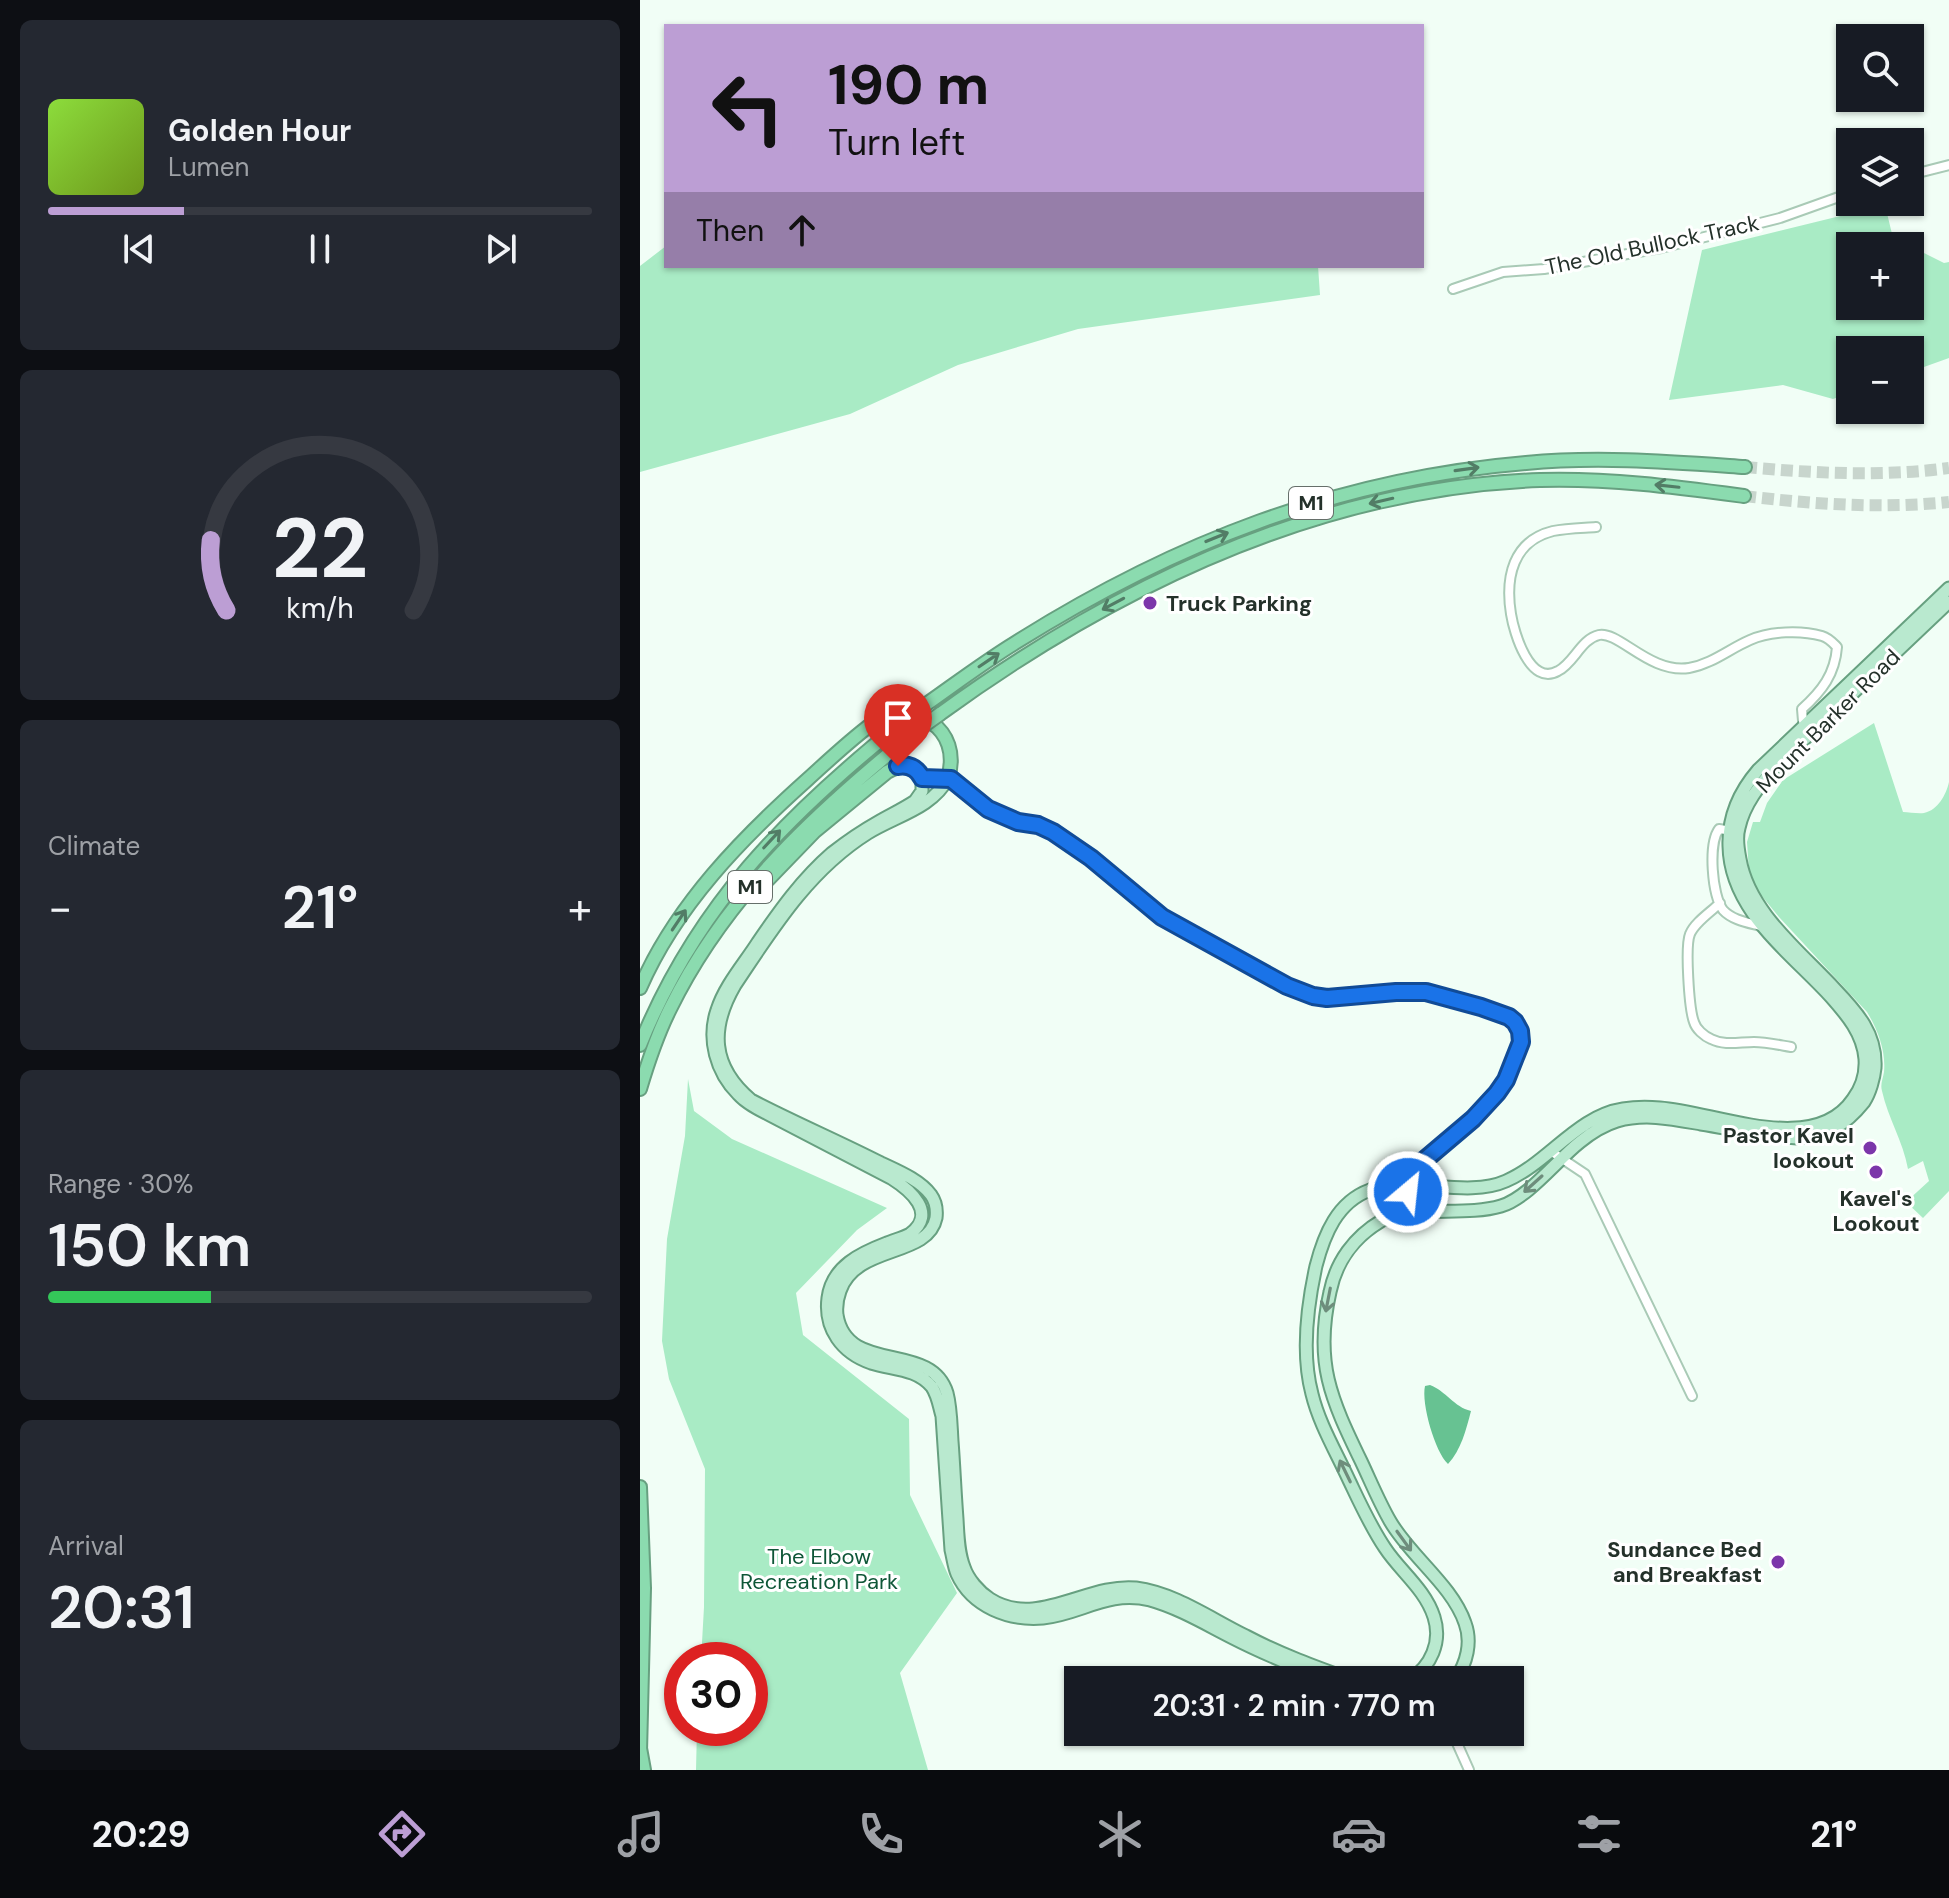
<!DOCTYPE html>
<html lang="en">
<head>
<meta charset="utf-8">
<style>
	:root { --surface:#171b24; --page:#242831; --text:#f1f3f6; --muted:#9ea1a6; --line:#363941; --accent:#bc9ed4 }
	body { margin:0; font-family:"DM Sans",sans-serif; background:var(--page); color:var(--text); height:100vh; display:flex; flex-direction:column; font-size:30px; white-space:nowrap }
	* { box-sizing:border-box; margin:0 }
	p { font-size:26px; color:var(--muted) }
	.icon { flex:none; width:44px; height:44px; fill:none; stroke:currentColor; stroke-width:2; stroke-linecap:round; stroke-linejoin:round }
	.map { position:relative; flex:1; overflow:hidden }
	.side { display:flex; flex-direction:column; gap:20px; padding:20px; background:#0d0f14; width:640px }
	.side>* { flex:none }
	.top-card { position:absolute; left:24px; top:24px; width:760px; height:244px; border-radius:0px; box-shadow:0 2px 6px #0004; background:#bc9ed4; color:#111; overflow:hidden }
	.controls { position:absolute; left:1196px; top:24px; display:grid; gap:16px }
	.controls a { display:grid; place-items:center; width:88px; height:88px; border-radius:0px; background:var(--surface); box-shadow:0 2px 6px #0004; font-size:40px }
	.speed { position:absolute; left:24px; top:1642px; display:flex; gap:16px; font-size:40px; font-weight:700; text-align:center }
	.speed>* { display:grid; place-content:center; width:104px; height:104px; border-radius:50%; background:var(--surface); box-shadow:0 2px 6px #0004; line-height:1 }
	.speed .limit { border:12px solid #d22; background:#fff; color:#111 }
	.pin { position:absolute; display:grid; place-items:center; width:68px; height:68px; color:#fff; margin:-82px -34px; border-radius:50% 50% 50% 0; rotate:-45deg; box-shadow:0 0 8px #0007 }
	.pin .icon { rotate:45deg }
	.me { position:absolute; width:88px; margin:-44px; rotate:28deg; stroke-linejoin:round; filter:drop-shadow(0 0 6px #0008) }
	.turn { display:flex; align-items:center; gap:28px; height:168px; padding:0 32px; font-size:36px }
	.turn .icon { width:104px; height:104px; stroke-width:2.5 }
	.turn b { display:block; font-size:56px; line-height:68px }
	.then { display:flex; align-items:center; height:76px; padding:0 32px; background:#0003; gap:16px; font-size:30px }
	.big { font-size:60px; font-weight:600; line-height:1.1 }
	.side .card { flex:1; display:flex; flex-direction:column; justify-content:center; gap:12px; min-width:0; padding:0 28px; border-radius:12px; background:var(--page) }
	.side .dial { align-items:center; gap:0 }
	.dial svg { height:208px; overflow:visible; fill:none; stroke:var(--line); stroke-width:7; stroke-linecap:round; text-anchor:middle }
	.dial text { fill:var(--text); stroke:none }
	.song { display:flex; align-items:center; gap:24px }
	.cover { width:96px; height:96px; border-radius:12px; background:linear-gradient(135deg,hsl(90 70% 55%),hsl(80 70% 35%)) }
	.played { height:8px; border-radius:4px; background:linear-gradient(90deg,var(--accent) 25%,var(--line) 25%) }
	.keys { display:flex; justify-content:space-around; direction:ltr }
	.heat { display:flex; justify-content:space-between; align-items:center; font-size:44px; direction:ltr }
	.charge { height:12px; border-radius:6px; background:linear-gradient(90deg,#34c759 30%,var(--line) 0) }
	.trip { position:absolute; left:424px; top:1666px; width:460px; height:80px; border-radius:0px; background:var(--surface); box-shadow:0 2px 6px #0004; font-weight:600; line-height:80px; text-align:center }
	.tabs { display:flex; height:128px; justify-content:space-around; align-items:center; background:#090b0e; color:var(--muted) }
	.tabs .icon { width:56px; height:56px }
	.tabs .on { color:var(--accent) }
	.tabs b { font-size:36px; color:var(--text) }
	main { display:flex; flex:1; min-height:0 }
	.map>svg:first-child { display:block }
</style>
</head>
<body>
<main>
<section class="side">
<div class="card">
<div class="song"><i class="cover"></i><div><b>Golden Hour</b><p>Lumen</p></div></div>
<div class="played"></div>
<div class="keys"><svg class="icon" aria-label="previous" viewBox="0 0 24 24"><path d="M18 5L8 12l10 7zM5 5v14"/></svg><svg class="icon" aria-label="pause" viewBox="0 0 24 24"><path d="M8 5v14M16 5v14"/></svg><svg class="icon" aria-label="next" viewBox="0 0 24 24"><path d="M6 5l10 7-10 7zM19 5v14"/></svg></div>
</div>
<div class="card dial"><svg viewBox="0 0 100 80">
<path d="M14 69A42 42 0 1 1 86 69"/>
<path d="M14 69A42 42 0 0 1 8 42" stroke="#bc9ed4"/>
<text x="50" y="56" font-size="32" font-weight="700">22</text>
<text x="50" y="72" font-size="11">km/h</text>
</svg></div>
<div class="card"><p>Climate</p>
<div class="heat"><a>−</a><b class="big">21°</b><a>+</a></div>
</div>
<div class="card"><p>Range · 30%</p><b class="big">150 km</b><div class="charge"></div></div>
<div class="card"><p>Arrival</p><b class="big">20:31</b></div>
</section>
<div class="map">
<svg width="1309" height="1770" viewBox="0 0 1309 1770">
	<rect width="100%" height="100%" fill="#f1fef6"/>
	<!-- green -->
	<path fill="#a9ebc5" d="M1245,205L1253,238L1269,246H1210V306H1270V246L1304,263L1309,262V358L1270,372V350H1210V393L1193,399L1143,385L1029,400L1062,250Z
		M26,246V266H678L680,295L438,329L318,365L210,414L0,472V266Z
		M1234,723L1263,812C1269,812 1278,814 1284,813C1298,810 1306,795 1309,782V1191L1283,1218L1266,1202L1289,1181L1283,1161L1268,1169C1263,1141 1248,1118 1242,1091C1240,1084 1243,1079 1244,1072C1246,1051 1238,1030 1227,1012L1139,917L1116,889L1109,872L1107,842L1113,822H1120L1127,803L1143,780Z
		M48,1079L54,1111L92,1139L247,1208L217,1230L156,1293L163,1335L269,1419L270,1495L317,1593L260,1673L288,1770H56L57,1728H110V1660H61L64,1607L65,1469L29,1379L22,1341L27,1239L45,1136Z"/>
	<!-- water -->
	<path fill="#67c292" d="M790,1385C806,1391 814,1407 831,1411C826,1430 821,1450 808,1464C795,1452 781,1403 785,1386Z"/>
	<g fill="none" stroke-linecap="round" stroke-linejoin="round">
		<!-- highway-tunnel -->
		<path stroke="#c8d5cd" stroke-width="12" stroke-dasharray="12 6" stroke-linecap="butt" d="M1105,467C1173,473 1241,477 1309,468
			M1104,496C1173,504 1240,509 1309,502"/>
		<defs>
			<path id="minor" d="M1270,175L1309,165
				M813,289L863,272L904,269L1021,248L1140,218L1210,193
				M956,527C942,528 927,528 913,531C873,541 865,577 871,614C874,633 890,687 918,671C934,663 941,639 959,635C979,631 1010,674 1049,668C1072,664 1089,649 1110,640C1130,631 1161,630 1182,636C1189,638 1193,643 1197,647C1195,674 1182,691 1162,709L1163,721L1168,730
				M308,778L317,782L346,808L378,822L398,825L413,832L451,858L522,917L647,986L673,996L687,998L756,992H786L841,1007L869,1017L875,1022L880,1031L881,1042L866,1080L857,1093L833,1119L774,1169L770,1177L768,1192
				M1093,831L1079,829C1068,844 1072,895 1083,910C1093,921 1111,923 1124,927
				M1080,903C1071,912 1055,922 1050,934C1045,946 1049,1009 1054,1022C1056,1029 1064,1036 1071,1039C1085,1046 1099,1042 1114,1042C1126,1042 1139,1045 1151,1047
				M912,1152L945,1174L1052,1396
				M812,1732L829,1770"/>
			<path id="major" d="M760,1185C750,1186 740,1187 730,1190C697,1202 684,1235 676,1266C667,1307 661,1353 672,1394C679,1423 695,1450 708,1478C719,1501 730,1526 745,1548C760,1571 785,1589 794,1617C802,1642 791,1666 770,1680
				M776,1185C804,1186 839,1193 866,1181C908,1163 937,1116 983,1109C995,1107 1008,1107 1020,1108C1076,1112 1174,1157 1213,1099C1222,1087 1226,1074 1225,1059C1223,1034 1207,1015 1191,997C1151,953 1090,911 1089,846C1088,816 1099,792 1118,770L1309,588
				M688,1680C656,1667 624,1654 593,1638C567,1625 539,1608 510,1600C467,1590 442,1614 403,1618C369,1621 332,1607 317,1574C314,1567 313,1558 311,1550L302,1416C299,1406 298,1396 292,1387C276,1368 253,1370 231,1363C202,1353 184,1329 188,1298C192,1266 221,1253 247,1243C254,1240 263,1238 270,1234C298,1213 270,1190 251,1178L128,1114C118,1109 106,1103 98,1094C76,1072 67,1039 77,1010C85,985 104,964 118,942C140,910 162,879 192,853C206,842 222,831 238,822C250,815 263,809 275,801L282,791V778H308C293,808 255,816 228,833C169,870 133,928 95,985C70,1028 71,1066 111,1100C153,1122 198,1141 241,1163C258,1171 280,1180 291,1195C296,1202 297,1210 296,1218C288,1258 216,1244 200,1291C197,1299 196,1306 197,1315C207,1376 291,1340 307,1393C311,1408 311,1426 312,1441C314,1467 315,1493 317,1519C318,1535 318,1552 324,1567C328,1579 339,1592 350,1599C397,1629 447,1583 496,1588C535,1593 571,1619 606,1636C640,1654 676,1667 712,1680
				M815,1680C827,1663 832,1642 825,1623C812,1585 770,1556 750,1521C739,1502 730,1480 721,1461C691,1399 674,1362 690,1292C696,1262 714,1237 741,1221C773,1204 824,1217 861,1206C888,1198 917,1160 940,1142C951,1133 964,1125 977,1121C1005,1113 1033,1119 1061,1124C1093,1129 1125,1136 1157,1138C1188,1134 1204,1127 1224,1102C1230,1093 1234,1078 1235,1068C1237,1034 1217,1012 1195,989C1160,951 1109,912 1100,859C1098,849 1096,838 1099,828C1104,804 1120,785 1136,766L1309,602"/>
			<path id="highway" d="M285,705C315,684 344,662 375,643C534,543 697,479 886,463C959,456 1032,462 1105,467
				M300,714C476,586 679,488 900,480C969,478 1036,487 1104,496
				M118,890L175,831L247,772C261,764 273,763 282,778
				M0,988C36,905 102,838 168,779C189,760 210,740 233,723C274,699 323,728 308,778
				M0,1045C56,907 145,817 259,725
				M0,1089C8,1062 17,1035 30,1009C86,894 181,808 279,729
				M0,1487L4,1588L0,1752
				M0,1748L4,1770"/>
		</defs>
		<!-- minor casing -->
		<use href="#minor" stroke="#a9cab6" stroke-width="12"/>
		<!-- major casing -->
		<use href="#major" stroke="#67a080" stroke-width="15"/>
		<!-- highway casing -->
		<use href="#highway" stroke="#67a080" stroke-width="16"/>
		<!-- minor -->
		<use href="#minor" stroke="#fff" stroke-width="8"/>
		<!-- major -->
		<use href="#major" stroke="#b9e9cf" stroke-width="11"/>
		<!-- highway -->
		<use href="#highway" stroke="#8bdbaf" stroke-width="12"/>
		<defs>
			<path id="major-bridge" d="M760,1185H776"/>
			<path id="highway-bridge" d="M259,725L285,705
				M279,729L300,714"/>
		</defs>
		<!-- major-bridge casing -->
		<use href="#major-bridge" stroke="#67a080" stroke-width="15" stroke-linecap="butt"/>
		<!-- highway-bridge casing -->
		<use href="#highway-bridge" stroke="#67a080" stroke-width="16" stroke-linecap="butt"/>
		<!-- major-bridge -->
		<use href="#major-bridge" stroke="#b9e9cf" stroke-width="11"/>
		<!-- highway-bridge -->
		<use href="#highway-bridge" stroke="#8bdbaf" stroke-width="12"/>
	</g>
	<!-- one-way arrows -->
	<defs><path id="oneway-shaft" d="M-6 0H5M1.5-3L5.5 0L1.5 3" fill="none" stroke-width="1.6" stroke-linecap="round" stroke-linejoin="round" transform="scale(2)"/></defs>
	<g stroke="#527d66">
		<use href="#oneway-shaft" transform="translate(827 469) rotate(-8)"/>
		<use href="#oneway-shaft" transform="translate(1027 486) rotate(-174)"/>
		<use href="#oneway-shaft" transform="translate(741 501) rotate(167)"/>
		<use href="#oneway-shaft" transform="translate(577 537) rotate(-22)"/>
		<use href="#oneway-shaft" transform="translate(473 604) rotate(152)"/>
		<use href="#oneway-shaft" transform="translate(349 660) rotate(-34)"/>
		<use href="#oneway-shaft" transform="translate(132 839) rotate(-47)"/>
		<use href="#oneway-shaft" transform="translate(39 920) rotate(-56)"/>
	</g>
	<g stroke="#6e8d7c">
		<use href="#oneway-shaft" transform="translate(893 1184) rotate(138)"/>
		<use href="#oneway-shaft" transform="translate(688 1300) rotate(101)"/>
		<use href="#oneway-shaft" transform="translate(705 1471) rotate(-116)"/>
		<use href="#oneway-shaft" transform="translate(764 1541) rotate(54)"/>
	</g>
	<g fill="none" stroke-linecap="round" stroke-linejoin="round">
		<defs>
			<path id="route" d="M258,766C269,764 277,768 282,778L311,779L348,809L378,822L398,825L413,832L451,858L522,917L647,986L673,996L687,998L756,992H786L841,1007L869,1017L875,1022L880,1031L881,1042L866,1080L857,1093L833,1119L774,1169L770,1177L768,1192"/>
		</defs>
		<!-- route casing -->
		<use href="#route" stroke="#114b97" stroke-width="20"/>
		<!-- route -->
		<use href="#route" stroke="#1a73e8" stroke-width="14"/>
	</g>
	<!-- markers -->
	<g fill="#7c36aa" stroke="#fff" stroke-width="3">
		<circle cx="510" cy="603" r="8"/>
		<circle cx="1230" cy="1148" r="8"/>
		<circle cx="1236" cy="1172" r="8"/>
		<circle cx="1138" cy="1562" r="8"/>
	</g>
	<g text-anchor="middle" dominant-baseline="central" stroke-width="6" stroke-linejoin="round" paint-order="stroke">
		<!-- shield labels -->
		<g fill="#fff" stroke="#666f6a" stroke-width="2">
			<rect x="649" y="487" width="44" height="32" rx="6"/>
			<rect x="88" y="871" width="44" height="32" rx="6"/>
		</g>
		<g font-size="20" font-weight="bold" fill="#24312a">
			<text x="671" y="503">M1</text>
			<text x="110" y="887">M1</text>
		</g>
		<!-- street labels -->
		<g font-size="22" fill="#24312a" stroke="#fff">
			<text transform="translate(1012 245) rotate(-12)">The Old Bullock Track</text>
			<text transform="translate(1188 721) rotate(-45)">Mount Barker Road</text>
		</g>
		<!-- poi labels -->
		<g font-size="22" font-weight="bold" fill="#24312a" stroke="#fff" text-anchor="end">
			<text x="526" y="603" text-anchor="start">Truck Parking</text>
			<text x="1214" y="1135">Pastor Kavel<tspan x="1214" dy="25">lookout</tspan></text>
			<text x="1236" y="1198" text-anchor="middle">Kavel's<tspan x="1236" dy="25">Lookout</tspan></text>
			<text x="1122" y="1549">Sundance Bed<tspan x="1122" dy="25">and Breakfast</tspan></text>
		</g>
		<!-- park labels -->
		<g font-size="22" fill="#0e5637" stroke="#fff">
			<text x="179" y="1556">The Elbow<tspan x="179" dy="25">Recreation Park</tspan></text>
		</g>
	</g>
</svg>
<div class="controls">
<a><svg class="icon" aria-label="search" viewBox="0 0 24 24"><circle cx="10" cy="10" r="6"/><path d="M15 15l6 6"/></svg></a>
<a><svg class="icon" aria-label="layers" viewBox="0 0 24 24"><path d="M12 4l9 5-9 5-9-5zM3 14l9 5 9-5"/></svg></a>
<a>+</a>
<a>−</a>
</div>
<div class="speed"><div class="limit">30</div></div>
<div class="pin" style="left:258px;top:766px;background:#d93025"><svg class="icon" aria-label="arrive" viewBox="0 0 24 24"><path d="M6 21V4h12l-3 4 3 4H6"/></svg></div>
<svg class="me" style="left:768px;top:1192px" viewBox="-20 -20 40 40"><circle r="17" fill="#1a73e8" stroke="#fff" stroke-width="3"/><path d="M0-11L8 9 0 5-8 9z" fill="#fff"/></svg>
<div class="trip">20:31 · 2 min · 770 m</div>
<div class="top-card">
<div class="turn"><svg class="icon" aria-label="left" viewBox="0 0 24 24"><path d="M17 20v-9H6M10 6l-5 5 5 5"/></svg><div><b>190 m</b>Turn left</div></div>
<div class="then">Then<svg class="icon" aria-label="ahead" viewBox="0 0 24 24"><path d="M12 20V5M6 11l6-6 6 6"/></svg></div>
</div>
</div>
</main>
<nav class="tabs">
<b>20:29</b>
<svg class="icon on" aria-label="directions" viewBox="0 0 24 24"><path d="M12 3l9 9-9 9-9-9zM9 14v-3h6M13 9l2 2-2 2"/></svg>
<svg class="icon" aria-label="music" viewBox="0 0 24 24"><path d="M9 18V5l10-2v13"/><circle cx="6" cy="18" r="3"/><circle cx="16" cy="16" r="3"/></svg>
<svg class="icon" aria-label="phone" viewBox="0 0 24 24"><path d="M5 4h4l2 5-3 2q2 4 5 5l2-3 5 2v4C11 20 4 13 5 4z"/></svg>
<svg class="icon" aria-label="climate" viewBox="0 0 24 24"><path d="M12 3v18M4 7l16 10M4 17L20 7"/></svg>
<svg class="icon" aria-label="car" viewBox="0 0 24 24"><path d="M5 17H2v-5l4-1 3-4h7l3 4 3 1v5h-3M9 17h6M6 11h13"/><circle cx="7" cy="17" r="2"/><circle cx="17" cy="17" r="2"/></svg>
<svg class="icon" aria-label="filters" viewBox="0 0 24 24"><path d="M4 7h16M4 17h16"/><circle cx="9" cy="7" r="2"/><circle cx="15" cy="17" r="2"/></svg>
<b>21°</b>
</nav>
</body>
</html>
